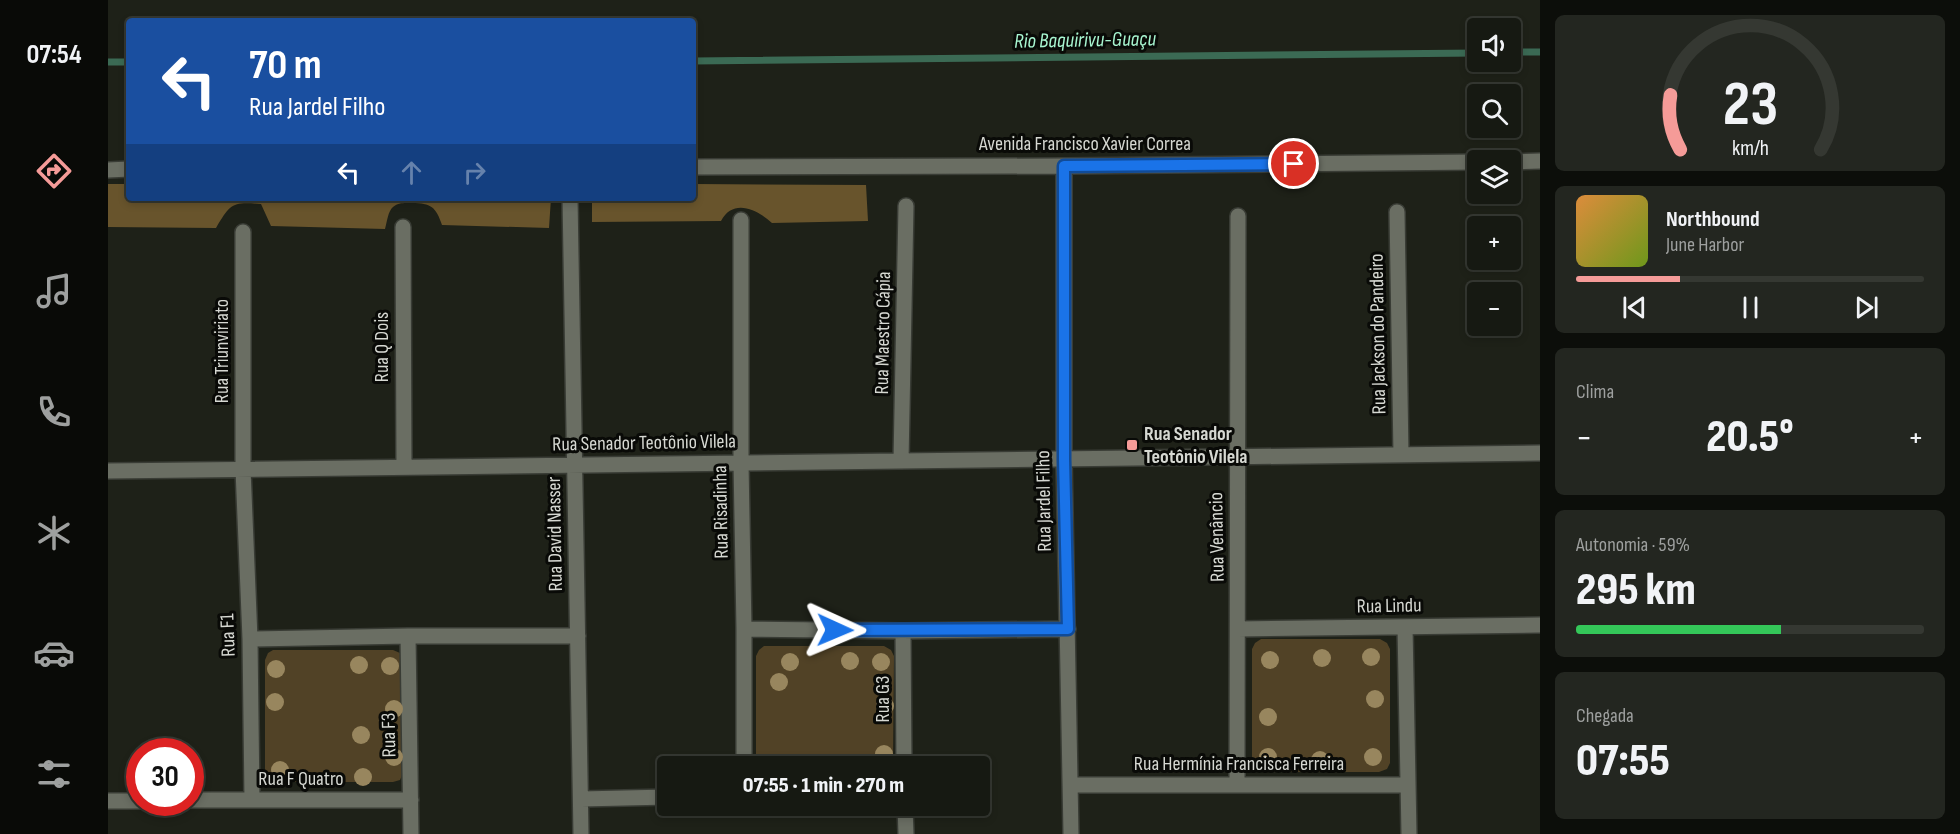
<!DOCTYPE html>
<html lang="pt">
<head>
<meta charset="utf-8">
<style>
	:root { --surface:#161912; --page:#232620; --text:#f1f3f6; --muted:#9ea09f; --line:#353832; --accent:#f59b98 }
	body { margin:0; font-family:"Sofia Sans Condensed",sans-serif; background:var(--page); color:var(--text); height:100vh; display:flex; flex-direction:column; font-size:22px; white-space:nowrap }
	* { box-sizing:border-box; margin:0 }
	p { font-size:20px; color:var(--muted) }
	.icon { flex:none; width:33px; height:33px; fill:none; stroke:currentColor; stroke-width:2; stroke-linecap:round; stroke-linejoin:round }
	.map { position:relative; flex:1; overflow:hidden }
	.sheet { display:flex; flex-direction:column; gap:15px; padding:15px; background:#0c0e0a; width:420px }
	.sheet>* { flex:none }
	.hud { position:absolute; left:18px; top:18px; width:570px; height:183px; border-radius:6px; box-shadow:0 3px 9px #0003,0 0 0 2px var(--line); background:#1a4fa0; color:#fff; overflow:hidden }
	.fabs { position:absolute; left:1359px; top:18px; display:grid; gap:12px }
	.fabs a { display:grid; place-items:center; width:54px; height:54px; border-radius:6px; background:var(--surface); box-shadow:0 3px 9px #0003,0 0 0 2px var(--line); font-size:30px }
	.speed { position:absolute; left:18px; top:738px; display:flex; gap:12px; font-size:30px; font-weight:700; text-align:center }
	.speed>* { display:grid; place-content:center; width:78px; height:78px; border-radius:50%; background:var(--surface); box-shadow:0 3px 9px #0003,0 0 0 2px var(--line); line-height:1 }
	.speed .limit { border:9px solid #d22; background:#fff; color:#111 }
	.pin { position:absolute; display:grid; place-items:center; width:51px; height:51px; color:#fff; margin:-26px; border:3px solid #fff; border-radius:50%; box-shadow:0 2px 6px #0007 }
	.me { position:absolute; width:66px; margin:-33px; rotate:91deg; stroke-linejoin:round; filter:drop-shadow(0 0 4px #0008) }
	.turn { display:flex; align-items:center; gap:21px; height:126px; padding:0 24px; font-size:27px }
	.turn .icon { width:78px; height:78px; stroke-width:2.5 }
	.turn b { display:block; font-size:42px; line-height:51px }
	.lanes { display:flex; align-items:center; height:57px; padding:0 24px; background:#0003; justify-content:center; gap:30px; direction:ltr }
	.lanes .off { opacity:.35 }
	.big { font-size:45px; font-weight:800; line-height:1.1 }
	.sheet .tile { flex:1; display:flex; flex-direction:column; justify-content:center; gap:9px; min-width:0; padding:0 21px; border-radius:9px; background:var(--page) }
	.sheet .dial { align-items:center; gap:0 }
	.dial svg { height:156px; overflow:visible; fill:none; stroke:var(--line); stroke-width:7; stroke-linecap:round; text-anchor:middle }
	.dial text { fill:var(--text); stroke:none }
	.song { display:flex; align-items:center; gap:18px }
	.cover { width:72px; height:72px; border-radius:9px; background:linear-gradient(135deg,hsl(30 70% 55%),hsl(80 70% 35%)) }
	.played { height:6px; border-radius:3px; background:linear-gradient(90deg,var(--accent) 30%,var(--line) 30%) }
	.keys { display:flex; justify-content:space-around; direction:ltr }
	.heat { display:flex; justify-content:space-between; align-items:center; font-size:33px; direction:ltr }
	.charge { height:9px; border-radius:4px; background:linear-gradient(90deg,#34c759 59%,var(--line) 0) }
	.trip { position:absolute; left:549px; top:756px; width:333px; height:60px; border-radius:6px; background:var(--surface); box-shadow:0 3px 9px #0003,0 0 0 2px var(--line); font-weight:800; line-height:60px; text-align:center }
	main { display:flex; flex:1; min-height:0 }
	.dock { display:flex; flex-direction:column; width:108px; justify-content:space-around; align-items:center; background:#090a07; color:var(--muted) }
	.dock .icon { width:42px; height:42px }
	.dock .active { color:var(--accent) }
	.dock b { font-size:27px; color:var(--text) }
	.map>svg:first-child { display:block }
</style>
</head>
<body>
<main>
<nav class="dock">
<b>07:54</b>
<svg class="icon active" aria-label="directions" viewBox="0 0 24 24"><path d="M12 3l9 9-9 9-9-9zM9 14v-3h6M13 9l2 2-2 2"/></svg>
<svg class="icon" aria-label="music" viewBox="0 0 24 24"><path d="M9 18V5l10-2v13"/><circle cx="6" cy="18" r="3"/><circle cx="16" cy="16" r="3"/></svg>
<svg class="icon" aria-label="phone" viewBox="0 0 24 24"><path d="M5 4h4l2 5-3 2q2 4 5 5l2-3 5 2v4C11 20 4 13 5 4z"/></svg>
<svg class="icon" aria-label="climate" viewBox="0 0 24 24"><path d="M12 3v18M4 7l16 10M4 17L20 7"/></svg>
<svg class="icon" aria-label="car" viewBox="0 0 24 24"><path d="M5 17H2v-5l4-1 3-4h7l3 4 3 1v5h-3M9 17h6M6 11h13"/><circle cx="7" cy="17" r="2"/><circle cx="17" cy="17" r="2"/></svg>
<svg class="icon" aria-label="filters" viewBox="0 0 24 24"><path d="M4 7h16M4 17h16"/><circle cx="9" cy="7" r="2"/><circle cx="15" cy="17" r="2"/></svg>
</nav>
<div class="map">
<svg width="1432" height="834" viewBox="0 0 1432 834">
	<rect width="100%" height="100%" fill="#1e2118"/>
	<!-- green -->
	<path fill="#514226" d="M1153,639H1272L1279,643L1282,649V763L1279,769L1271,772H1152L1144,761V649L1147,643Z
		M656,646H776L783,650L786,656L785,766H648V656L651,650Z
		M165,650H285L292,653L295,659V773L292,780L285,782H165L157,771V660L160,653Z"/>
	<!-- forest -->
	<path fill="#68542c" d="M0,184H21V198H443L441,228L334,225C328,207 323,203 304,203C298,203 290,202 285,207C280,211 279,222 277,229L163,226L153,204C124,202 123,203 108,228L0,227Z
		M585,184L758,185L760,221L664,223C649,209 625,198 613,221L484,222V198H585Z"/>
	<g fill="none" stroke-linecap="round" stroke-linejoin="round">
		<!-- stream -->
		<path stroke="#3b6a54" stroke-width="7" d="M1402,52H1432
			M585,61L1370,53
			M0,62H21"/>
		<defs>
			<path id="minor" d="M1402,162L1432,161
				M956,166V459L963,834
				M585,167L956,166L1370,162
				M0,170L21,169
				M462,198L473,834
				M1289,212L1293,454
				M633,220V463L636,629V766
				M295,227L296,467
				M135,232V469L142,639L144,800
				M793,461L798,206
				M0,471L1432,453
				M1297,627L1301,834
				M636,629L795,631L960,629
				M1130,629L1432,625
				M795,631L796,766
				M300,636L303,834
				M142,639L300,636H470
				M962,785H1300
				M1129,785L1130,216
				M473,799L560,797
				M82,800H303
				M0,801H32
				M797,806L798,834"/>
		</defs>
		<!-- minor casing -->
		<use href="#minor" stroke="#393c35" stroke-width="18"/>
		<!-- minor -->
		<use href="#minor" stroke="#6a6e63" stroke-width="15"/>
	</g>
	<!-- trees -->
	<g fill="#98865e">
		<circle cx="1263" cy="657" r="9"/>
		<circle cx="1214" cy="658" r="9"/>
		<circle cx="1162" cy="660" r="9"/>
		<circle cx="742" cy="661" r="9"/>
		<circle cx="682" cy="662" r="9"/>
		<circle cx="773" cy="662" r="9"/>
		<circle cx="251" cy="665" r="9"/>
		<circle cx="282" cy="666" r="9"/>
		<circle cx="168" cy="669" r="9"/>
		<circle cx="671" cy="682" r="9"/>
		<circle cx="1267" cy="699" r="9"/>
		<circle cx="167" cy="702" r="9"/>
		<circle cx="777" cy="706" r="9"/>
		<circle cx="286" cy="709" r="9"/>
		<circle cx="1160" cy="717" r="9"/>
		<circle cx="253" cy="735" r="9"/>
		<circle cx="776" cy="754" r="9"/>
		<circle cx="286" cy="757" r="9"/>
		<circle cx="1160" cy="757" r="9"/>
		<circle cx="1265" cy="757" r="9"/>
		<circle cx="1212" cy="760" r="9"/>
		<circle cx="172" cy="770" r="9"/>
		<circle cx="255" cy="777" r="9"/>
	</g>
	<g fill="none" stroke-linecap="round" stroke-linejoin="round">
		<defs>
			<path id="route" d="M727,630L960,629L956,459V166L1186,164"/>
		</defs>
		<!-- route casing -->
		<use href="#route" stroke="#114b97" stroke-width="15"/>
		<!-- route -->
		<use href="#route" stroke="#1a73e8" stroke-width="10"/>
	</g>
	<!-- markers -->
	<rect fill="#f59b98" stroke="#090a07" stroke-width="2" x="1018" y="439" width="12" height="12" rx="3"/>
	<g text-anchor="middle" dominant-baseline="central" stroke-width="6" stroke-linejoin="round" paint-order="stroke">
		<!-- street labels -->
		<g font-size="20" fill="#d6d8d2" stroke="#090a07">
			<text x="977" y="144">Avenida Francisco Xavier Correa</text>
			<text transform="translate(775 333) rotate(-89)">Rua Maestro Cápia</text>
			<text transform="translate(1270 334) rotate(-91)">Rua Jackson do Pandeiro</text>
			<text transform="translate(274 347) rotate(-90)">Rua Q Dois</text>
			<text transform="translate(114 351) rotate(-90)">Rua Triunviriato</text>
			<text transform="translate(536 443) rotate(-1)">Rua Senador Teotônio Vilela</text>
			<text transform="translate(936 501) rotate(-91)">Rua Jardel Filho</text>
			<text transform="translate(613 512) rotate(-91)">Rua Risadinha</text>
			<text transform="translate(447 534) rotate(-91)">Rua David Nasser</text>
			<text transform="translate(1109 537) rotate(-91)">Rua Venâncio</text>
			<text transform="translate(1281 606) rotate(-1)">Rua Lindu</text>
			<text transform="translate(120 635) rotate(-92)">Rua F1</text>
			<text transform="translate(775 699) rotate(-90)">Rua G3</text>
			<text transform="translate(281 735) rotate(-91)">Rua F3</text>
			<text x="1131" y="764">Rua Hermínia Francisca Ferreira</text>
			<text x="193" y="779">Rua F Quatro</text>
		</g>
		<!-- poi labels -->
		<g font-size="20" font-weight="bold" fill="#d6d8d2" stroke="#090a07" text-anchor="start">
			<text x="1036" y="434">Rua Senador<tspan x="1036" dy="23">Teotônio Vilela</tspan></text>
		</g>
		<!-- water labels -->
		<g font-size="21" font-style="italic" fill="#a8f6d1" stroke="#090a07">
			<text transform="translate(977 40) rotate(-1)">Rio Baquirivu-Guaçu</text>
		</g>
	</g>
</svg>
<div class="fabs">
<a><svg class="icon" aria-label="sound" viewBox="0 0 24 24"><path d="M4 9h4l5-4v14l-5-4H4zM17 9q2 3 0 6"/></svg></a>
<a><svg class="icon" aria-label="search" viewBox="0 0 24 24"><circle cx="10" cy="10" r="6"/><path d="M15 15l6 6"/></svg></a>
<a><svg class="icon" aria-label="layers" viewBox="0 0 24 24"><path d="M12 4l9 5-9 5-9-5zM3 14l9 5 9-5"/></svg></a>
<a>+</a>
<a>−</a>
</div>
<div class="speed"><div class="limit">30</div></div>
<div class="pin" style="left:1186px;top:164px;background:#d93025"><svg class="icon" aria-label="arrive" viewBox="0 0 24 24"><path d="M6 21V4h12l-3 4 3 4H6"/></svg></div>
<svg class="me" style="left:727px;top:630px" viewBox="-20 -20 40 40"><path d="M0-17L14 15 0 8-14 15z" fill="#1a73e8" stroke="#fff" stroke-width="4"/></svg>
<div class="trip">07:55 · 1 min · 270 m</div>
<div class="hud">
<div class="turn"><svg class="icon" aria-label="left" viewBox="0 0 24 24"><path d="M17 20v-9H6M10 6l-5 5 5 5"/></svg><div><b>70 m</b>Rua Jardel Filho</div></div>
<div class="lanes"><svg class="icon" aria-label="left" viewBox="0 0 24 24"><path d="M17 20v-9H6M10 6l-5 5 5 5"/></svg><svg class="icon off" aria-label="ahead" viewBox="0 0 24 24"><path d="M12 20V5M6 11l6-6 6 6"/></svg><svg class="icon off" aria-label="right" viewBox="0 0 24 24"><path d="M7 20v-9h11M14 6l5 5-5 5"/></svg></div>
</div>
</div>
<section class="sheet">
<div class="tile dial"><svg viewBox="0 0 100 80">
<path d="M14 69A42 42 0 1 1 86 69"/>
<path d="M14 69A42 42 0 0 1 9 41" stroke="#f59b98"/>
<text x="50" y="56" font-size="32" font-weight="700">23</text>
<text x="50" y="72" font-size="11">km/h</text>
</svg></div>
<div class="tile">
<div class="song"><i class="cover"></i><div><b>Northbound</b><p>June Harbor</p></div></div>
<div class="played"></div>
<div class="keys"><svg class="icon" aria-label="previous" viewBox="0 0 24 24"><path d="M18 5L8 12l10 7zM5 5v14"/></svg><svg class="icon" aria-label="pause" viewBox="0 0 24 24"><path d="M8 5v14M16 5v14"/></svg><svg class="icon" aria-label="next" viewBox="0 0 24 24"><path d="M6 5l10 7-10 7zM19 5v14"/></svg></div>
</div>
<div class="tile"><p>Clima</p>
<div class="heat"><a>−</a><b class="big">20.5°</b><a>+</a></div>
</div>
<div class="tile"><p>Autonomia · 59%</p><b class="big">295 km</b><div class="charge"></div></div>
<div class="tile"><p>Chegada</p><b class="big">07:55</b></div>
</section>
</main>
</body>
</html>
